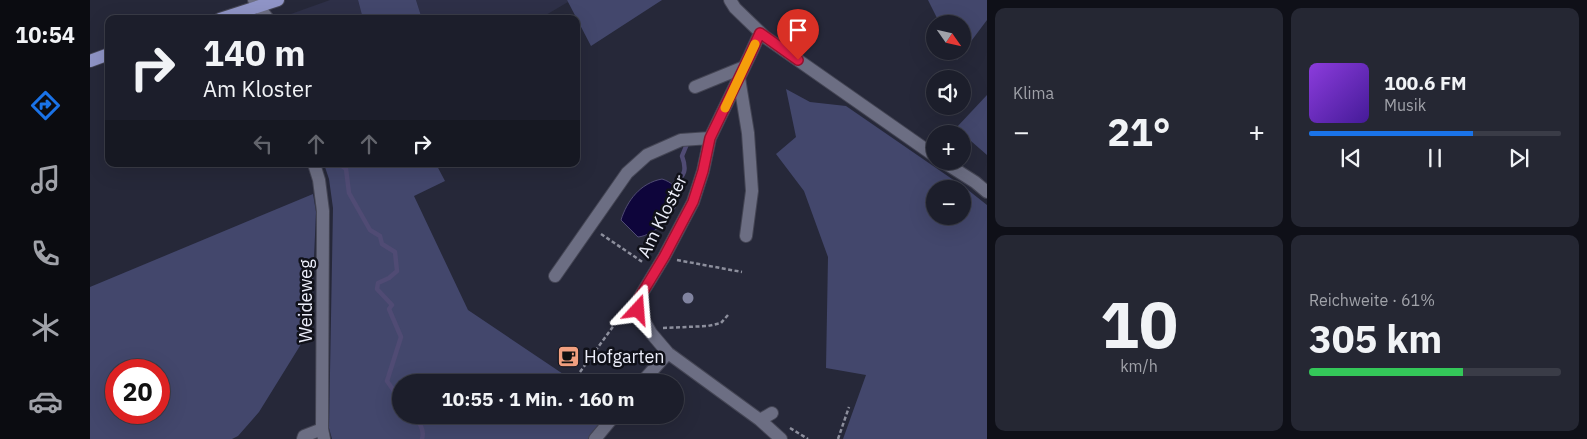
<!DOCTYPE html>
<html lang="de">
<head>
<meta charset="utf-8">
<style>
	:root { --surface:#1c1e2b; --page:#252733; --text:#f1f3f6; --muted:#a0a2a9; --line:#3a3c47; --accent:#1a73e8 }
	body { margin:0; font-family:"IBM Plex Sans",sans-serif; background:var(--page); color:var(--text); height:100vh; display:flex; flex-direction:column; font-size:19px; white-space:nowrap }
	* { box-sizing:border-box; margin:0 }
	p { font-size:16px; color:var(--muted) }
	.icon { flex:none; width:28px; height:28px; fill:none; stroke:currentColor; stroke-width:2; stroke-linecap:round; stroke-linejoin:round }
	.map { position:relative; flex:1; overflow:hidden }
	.panel { display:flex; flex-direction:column; gap:8px; padding:8px; background:#0f1018; width:600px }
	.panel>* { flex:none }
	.hud { position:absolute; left:15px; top:15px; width:475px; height:152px; border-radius:10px; box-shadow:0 5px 20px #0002,0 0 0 1px var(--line); background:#1c1e2b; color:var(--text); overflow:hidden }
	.needle { width:32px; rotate:124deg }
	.controls { position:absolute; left:836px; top:15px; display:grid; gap:10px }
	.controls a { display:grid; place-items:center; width:45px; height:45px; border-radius:50%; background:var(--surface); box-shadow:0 5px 20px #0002,0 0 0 1px var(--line); font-size:25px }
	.speed { position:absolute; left:15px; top:359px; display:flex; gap:10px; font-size:25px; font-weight:700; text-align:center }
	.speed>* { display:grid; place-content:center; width:65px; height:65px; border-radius:50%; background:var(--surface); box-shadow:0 5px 20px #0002,0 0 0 1px var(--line); line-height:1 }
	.speed .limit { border:8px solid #d22; background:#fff; color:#111 }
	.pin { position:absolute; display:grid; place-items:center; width:42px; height:42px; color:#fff; margin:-51px -21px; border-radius:50% 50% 50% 0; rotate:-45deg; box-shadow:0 0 5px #0007 }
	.pin .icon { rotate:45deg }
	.me { position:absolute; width:55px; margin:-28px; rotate:19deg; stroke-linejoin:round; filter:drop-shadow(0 0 4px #0008) }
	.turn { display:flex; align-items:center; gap:18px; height:105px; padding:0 15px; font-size:22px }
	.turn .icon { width:65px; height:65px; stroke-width:2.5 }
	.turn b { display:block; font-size:35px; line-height:42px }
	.lanes { display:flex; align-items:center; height:48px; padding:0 15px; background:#0003; justify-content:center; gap:25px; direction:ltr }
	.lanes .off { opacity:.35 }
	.big { font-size:38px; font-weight:800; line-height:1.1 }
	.panel .tile { flex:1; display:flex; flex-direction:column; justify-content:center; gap:8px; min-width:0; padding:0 18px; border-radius:10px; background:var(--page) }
	.panel .dial { align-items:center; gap:0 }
	.dial b { font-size:65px; line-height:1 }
	.song { display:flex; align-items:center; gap:15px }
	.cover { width:60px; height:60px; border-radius:8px; background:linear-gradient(135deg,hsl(270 70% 55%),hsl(260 70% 35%)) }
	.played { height:5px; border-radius:2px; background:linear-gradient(90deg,var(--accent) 65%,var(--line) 65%) }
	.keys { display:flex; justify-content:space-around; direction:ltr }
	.heat { display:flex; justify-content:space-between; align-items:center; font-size:28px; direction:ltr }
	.charge { height:8px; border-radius:4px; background:linear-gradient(90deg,#34c759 61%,var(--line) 0) }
	.panel .tiles { flex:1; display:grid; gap:8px; grid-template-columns:repeat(2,1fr) }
	.trip { position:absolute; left:302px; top:374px; width:292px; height:50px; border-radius:25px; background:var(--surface); box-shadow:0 5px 20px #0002,0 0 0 1px var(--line); font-weight:800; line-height:50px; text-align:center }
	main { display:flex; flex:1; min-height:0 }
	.dock { display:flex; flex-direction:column; width:90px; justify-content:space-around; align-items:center; background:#0b0c11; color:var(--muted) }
	.dock .icon { width:35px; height:35px }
	.dock .selected { color:var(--accent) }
	.dock b { font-size:22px; color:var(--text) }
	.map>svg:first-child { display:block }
</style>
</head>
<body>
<main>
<nav class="dock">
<b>10:54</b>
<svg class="icon selected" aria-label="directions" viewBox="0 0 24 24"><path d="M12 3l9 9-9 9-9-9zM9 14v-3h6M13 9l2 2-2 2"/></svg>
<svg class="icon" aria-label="music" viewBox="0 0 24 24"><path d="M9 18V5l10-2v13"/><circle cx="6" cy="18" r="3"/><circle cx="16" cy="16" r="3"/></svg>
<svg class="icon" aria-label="phone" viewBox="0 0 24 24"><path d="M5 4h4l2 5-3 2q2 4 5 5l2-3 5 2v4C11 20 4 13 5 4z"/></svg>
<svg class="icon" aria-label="climate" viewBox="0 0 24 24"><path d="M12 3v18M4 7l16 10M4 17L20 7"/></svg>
<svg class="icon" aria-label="car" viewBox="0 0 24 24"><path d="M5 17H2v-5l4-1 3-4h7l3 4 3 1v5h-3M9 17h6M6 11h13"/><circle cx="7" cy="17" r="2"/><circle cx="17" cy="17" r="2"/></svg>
</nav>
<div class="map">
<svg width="897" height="439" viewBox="0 0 897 439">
	<rect width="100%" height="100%" fill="#262839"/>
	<!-- built -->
	<path fill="#2e3048" d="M240,0H268L273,19H187Z
		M326,0H477L478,2L449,19H332Z"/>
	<!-- green -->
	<path fill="#43476c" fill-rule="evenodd" d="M268,0H326L332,19H273Z
		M477,0H572L501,46Z
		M838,0H897V20L867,60L863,51H872V24H850Z
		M696,89L720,102L756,106L878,190L897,205V439H753L776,375L736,368L738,257L714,191L686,154L706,137ZM845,189H872V216H845Z
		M897,95V155L866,128Z
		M234,164H346L355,181L324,196L378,310L485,382H311V415H519L498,439H242L239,428L243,208L239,179Z
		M223,194L226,212L221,328L169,412L148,436L142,439H0V287ZM26,370H69V412H26Z"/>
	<!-- water -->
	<path fill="#0e053b" stroke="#504b74" d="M572,179C610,191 571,235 548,237L531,220C537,201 550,183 572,179Z"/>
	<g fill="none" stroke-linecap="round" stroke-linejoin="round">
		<!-- stream -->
		<path stroke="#504b74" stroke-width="4.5" d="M249,164L256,169L259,193L280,230L290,236L292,244L305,252L307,271L299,278L288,283L287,289L302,305L299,309L311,337L297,381L311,401
			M584,184C595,175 597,170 592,156L597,144
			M322,415C329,422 335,429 332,439"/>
		<defs>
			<path id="minor" d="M164,0L178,19
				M640,0L645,8L675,37L845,156
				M670,33L660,55L620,138L613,171L603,202L574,257L548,300V310L561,333L578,353L670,420L682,413
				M649,78L658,133L662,191L656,236
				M605,87L654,67
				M852,161L885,182L897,192
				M224,164L229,180L233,211L232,429L234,439
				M465,276L537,173L557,155L591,140L620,138
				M552,382L578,353
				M670,420L691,439
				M213,439L214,436L232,429
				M505,439L525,415"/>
			<path id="major" d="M130,19L188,0
				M0,61L19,54"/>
		</defs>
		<!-- minor casing -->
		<use href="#minor" stroke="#444554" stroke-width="14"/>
		<!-- major casing -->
		<use href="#major" stroke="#444554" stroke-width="14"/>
		<!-- path -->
		<path stroke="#8d8f9d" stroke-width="2.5" stroke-dasharray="4 2.5" stroke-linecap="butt" d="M511,234L554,263
			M587,260L652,272
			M573,328L618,326L631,323L638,315
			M490,372L535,310
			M700,428L718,439
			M748,439L759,407"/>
		<!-- minor -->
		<use href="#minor" stroke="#6c6e83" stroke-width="12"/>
		<!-- major -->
		<use href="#major" stroke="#8f94c6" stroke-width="12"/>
	</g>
	<!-- trees -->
	<g fill="#8184a0">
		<circle cx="598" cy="298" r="5.5"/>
		<circle cx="529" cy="361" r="5.5"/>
	</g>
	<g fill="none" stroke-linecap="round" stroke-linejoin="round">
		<defs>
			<path id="route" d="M548,310V300L574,257L603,202L613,171L620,138L660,55L670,33L708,60"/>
		</defs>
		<!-- route casing -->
		<use href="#route" stroke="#92132f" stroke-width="12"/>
		<!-- route -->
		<use href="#route" stroke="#e11d48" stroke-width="9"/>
		<!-- slow -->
		<path stroke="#f59e0b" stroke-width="9" d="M635,108L665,44"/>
	</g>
	<!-- icons -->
	<defs>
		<symbol id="cafe-square" viewBox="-11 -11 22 22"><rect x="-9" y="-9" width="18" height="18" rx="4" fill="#f2a080" stroke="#101119"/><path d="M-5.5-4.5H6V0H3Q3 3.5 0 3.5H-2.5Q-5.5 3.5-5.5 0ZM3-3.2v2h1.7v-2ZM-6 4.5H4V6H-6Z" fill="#111"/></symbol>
	</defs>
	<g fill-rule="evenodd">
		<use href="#cafe-square" x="466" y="344" width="25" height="25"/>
	</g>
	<g text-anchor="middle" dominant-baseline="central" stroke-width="5" stroke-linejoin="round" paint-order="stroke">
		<!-- street labels -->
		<g font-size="18" fill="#ebedf9" stroke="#101119">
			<text transform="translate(572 216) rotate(-64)">Am Kloster</text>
			<text transform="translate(215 301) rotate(-90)">Weideweg</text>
		</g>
		<!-- poi labels -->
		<g font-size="18" fill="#ebedf9" stroke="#101119" text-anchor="start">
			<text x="494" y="356">Hofgarten</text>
		</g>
	</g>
</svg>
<div class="controls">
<a><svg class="needle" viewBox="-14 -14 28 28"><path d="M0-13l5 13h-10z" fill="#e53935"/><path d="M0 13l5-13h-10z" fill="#a0a2a9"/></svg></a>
<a><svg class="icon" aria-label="sound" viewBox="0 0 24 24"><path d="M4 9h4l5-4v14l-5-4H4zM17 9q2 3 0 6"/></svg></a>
<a>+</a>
<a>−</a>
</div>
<div class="speed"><div class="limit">20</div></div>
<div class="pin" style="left:708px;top:60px;background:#d93025"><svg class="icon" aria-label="arrive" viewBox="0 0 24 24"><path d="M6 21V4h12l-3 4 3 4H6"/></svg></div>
<svg class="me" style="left:548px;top:310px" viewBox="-20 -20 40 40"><path d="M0-17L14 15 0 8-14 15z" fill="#e11d48" stroke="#fff" stroke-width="4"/></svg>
<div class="trip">10:55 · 1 Min. · 160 m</div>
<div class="hud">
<div class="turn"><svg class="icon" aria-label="right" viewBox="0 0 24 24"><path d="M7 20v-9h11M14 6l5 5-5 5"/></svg><div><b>140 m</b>Am Kloster</div></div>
<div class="lanes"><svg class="icon off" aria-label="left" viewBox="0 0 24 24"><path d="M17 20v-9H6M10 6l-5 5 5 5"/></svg><svg class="icon off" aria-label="ahead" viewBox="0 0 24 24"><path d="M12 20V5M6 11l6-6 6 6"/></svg><svg class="icon off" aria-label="ahead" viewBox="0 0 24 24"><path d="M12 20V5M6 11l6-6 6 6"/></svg><svg class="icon" aria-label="right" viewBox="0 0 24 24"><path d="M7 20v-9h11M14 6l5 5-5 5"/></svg></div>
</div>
</div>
<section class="panel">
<div class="tiles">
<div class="tile"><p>Klima</p>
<div class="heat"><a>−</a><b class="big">21°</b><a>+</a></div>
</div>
<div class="tile">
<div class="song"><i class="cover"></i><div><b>100.6 FM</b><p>Musik</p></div></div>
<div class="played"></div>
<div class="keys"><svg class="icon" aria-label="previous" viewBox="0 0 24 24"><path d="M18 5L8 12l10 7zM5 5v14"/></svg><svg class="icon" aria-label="pause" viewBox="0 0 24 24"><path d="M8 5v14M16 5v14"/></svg><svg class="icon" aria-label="next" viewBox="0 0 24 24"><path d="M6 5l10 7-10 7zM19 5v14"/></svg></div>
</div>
<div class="tile dial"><b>10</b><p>km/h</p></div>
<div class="tile"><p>Reichweite · 61%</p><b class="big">305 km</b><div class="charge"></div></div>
</div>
</section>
</main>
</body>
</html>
